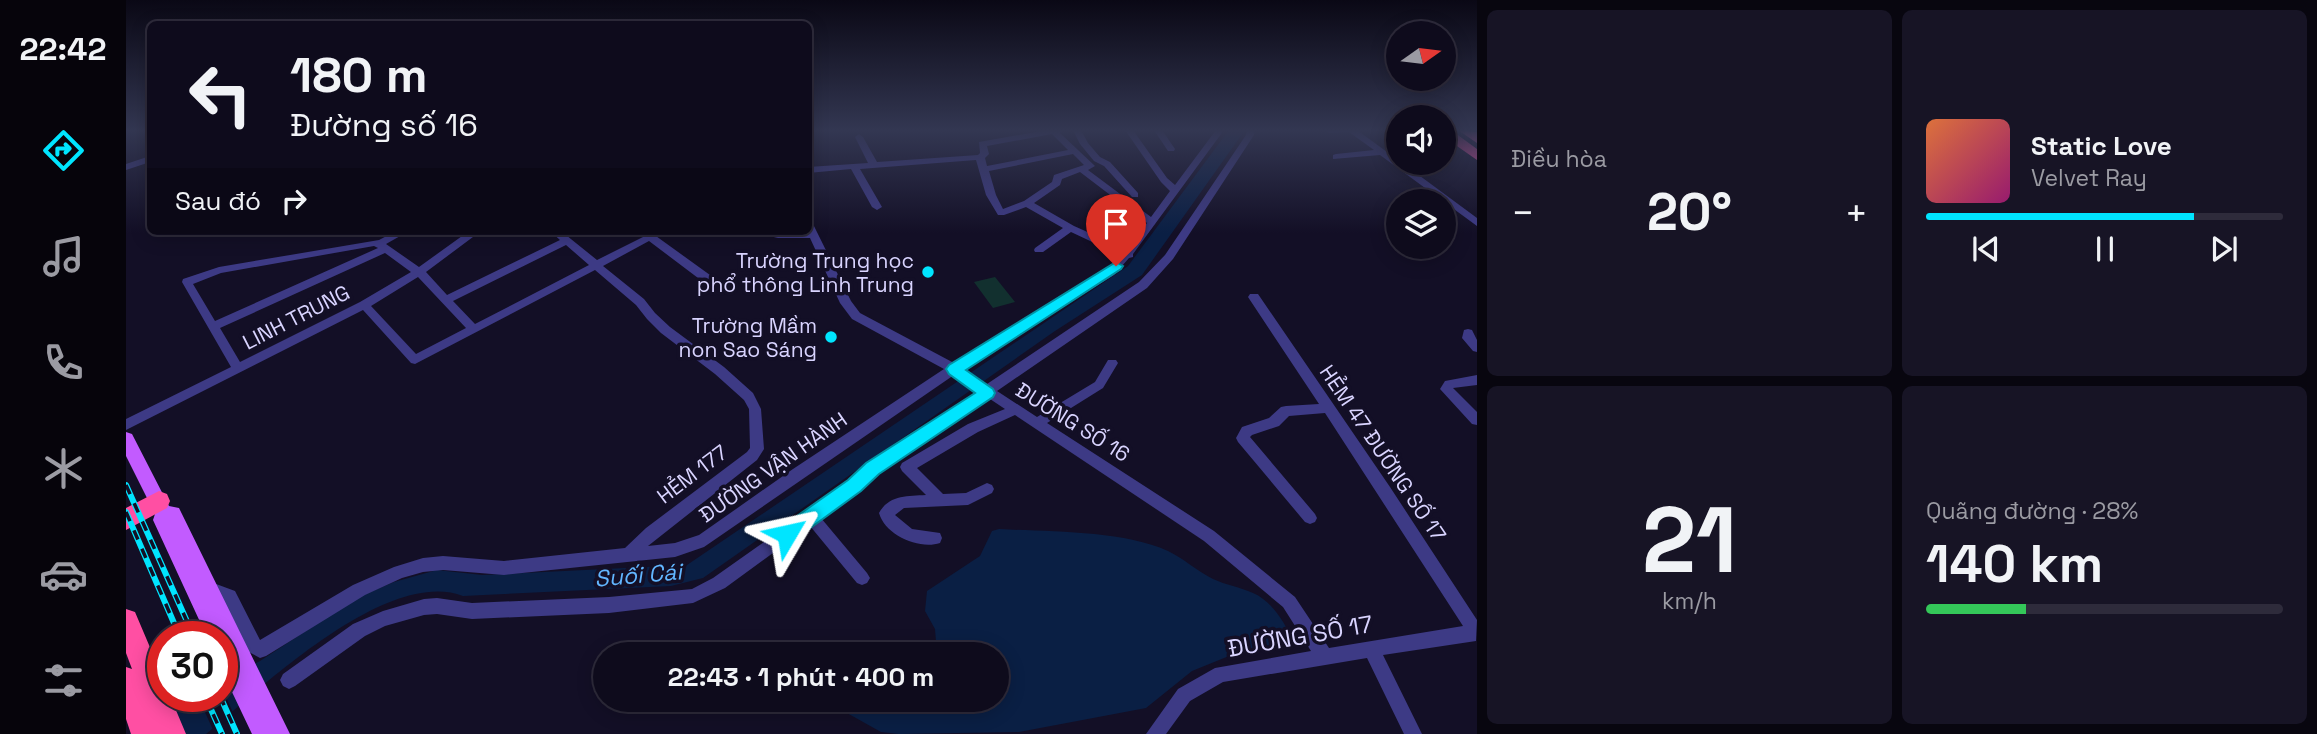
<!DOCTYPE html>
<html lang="vi">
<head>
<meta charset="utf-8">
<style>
	:root { --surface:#0e0b1c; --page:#171425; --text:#f1f3f6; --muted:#9b9ba3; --line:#2e2b3b; --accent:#00e5ff }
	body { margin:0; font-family:"Space Grotesk",sans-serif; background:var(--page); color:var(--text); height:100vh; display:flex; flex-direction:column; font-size:26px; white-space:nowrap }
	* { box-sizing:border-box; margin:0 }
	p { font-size:23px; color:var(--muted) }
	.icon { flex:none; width:38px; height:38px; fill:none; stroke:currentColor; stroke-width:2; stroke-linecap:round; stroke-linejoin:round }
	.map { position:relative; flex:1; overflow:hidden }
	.details { display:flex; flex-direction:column; gap:10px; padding:10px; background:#08060f; width:840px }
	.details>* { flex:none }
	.guide { position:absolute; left:21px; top:21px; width:665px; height:214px; border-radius:10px; box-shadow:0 4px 18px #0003,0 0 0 2px var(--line); background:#0e0b1c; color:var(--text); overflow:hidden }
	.needle { width:46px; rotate:76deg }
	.fabs { position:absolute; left:1260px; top:21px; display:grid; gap:14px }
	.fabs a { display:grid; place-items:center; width:70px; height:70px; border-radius:50%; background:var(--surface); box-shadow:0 4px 18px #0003,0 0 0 2px var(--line); font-size:35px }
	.speed { position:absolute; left:21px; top:621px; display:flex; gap:14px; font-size:35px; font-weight:700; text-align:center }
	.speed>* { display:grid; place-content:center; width:91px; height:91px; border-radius:50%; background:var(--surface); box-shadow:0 4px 18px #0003,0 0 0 2px var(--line); line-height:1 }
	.speed .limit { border:10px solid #d22; background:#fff; color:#111 }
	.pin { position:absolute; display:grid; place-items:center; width:60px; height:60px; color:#fff; margin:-72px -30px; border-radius:50% 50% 50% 0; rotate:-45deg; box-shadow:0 0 7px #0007 }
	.pin .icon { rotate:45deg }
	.me { position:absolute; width:77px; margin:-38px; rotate:54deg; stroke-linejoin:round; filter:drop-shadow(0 0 5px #0008) }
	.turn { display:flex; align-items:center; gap:24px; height:147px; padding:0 28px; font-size:32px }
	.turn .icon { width:91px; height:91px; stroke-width:2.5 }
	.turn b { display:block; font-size:49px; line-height:60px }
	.then { display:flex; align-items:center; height:66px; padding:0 28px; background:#0003; gap:14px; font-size:26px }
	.big { font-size:52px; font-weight:700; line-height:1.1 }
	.details .tile { flex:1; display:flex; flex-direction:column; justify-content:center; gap:10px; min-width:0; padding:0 24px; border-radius:10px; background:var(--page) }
	.details .dial { align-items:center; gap:0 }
	.dial b { font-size:91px; line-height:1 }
	.song { display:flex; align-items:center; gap:21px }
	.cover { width:84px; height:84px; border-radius:10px; background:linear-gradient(135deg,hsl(20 70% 55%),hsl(320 70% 35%)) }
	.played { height:7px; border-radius:4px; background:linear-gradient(90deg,var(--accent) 75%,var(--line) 75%) }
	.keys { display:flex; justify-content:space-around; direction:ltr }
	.heat { display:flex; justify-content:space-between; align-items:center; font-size:38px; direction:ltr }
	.charge { height:10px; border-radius:5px; background:linear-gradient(90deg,#34c759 28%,var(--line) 0) }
	.details .tiles { flex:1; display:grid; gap:10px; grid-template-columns:repeat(2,1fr) }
	.trip { position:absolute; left:467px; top:642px; width:416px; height:70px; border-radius:35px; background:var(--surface); box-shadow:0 4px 18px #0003,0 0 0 2px var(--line); font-weight:700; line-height:70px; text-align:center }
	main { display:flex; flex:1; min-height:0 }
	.dock { display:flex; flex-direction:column; width:126px; justify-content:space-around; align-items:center; background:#06040b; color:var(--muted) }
	.dock .icon { width:49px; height:49px }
	.dock .active { color:var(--accent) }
	.dock b { font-size:32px; color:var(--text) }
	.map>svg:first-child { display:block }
</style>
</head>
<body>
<main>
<nav class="dock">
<b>22:42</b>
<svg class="icon active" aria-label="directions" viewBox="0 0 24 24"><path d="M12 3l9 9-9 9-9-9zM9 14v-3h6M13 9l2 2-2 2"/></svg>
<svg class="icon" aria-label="music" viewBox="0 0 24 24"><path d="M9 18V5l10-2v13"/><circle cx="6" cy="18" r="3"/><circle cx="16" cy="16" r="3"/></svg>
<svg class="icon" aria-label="phone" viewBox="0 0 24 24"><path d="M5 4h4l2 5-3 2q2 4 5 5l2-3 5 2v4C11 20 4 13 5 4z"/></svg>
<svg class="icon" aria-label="climate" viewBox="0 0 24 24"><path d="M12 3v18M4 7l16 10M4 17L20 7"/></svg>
<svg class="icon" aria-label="car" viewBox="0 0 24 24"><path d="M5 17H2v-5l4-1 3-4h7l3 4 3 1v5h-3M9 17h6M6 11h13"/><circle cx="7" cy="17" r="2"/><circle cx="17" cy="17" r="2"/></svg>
<svg class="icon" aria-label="filters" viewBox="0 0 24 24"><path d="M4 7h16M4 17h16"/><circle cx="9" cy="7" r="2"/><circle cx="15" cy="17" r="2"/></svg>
</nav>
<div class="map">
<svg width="1351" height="734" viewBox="0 0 1351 734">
	<rect width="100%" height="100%" fill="#130f26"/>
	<!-- green -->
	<path fill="#12302f" d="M869,277L889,302L867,308L848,282Z"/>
	<!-- water -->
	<path fill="#0a1f44" d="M1103,130H1119L1016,275L929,331L577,578L545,586L337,596C261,567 135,688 80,734H3L61,697L96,696V680L134,661L230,598L268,582L311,570L356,575L561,565L1002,266Z
		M873,529C924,532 995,530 1042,551C1057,558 1071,571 1087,579C1100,585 1114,587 1127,593C1146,601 1159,623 1167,641L1103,656L1066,671L1020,708L893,732L773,734L755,732L721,713L738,700H872V654H811L809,629L799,611L801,591L854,556L866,531Z"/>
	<!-- pier -->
	<path fill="#130f26" d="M96,688L108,715L88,732L72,697L96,696Z"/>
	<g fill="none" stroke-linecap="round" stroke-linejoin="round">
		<!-- minor -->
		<path fill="#3d3a85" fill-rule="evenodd" d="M921,130H939L934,133L969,166L962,170L1025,217L1044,191L1035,182L999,130H1007L1041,178L1049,185L1090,130H1098L1007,254V257L1003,258L988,275L837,369L861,384L1013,282L1039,255L1120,135L1121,130H1129L1128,135L1047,259L1021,288L871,391L911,417L969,382L982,360H990L992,363L977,388L921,423L1088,531L1169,597L1203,648L1337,626L1199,413L1163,416L1153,426L1126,435L1124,437L1189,514L1191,518L1189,522L1184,524L1179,522L1112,442L1110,438L1116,427L1143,418L1155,407L1160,406L1193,404L1122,297L1124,294H1132L1264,487L1351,620L1350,641L1257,655L1296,734H1278L1241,658L1097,682L1064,701L1040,734H1020L1052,689L1089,668L1185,651L1157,607L1078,541L889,415L852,432L791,468L817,494L840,493L861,483L866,485L868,489L866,493L842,505L778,508L769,515L786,529L814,533L816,538L814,543C793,550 759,535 753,513C763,495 781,496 800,495L776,471L774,467L776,463L842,424L879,409L861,397L752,472L734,489L695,518L741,573L744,578L741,583L736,585L731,583L684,526L599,588L567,603L483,613L346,619L311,614L298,615L259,626L239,636L169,686L163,689L157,686L154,680L157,674L227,624L257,611L298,599L311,598L346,603L483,597L566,589L587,578L724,481L742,464L852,391L828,375L578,547L549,557L378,575L317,570L297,572L276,578L239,595L140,656L134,658L121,651L97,601L76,593L74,588L76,583L82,581L109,591L134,640L227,585L268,567L297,558L317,556L378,561L499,548L520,528L621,452L624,448L623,409L618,400L589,374L535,333L521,319L510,305L469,270L289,364L285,363L237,310L0,430V419L105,367L56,282L57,279L93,267L253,240L270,231H283L260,244L293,267L343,231H355L300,272L321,295L434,240L424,231H435L471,260L517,237L511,231H523L584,275L585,278L584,281H576L523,241L477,266L518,299L529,313L544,327L598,367L627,393L635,409L638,449L631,460L522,546L549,543L573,535L667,469L818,369L726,319L714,303L684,238H652L630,233L629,231L681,232L682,231V221L686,222L725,301L734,313L828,363L980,271L994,255L945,232L917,252H909L908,250L909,248L937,228L900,207L878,215H872L860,195L850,160L734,169L756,207L751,210L746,207L725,169L682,173V167L742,163L729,137L733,134L737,137L751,162L852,155L854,153L853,142ZM926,134L942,150L861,166L859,158L863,154L861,146ZM947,154L958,165L928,175L926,182L898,201L877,209L870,195L863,171ZM954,172L1021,223L1000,249L948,226L908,203L934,185L936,179ZM440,245L463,265L349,324L327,301ZM248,246L252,248L89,321L67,284L95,273ZM259,253L285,272L234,302L114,362L94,328ZM292,277L340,328L290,354L245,306Z
			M947,130H955L962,143L974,157L984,162L1012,193V197H1006L978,166L968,161L954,144Z
			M1028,130H1036L1049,149L1048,151H1042Z
			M1199,130H1231L1272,160V163H1276L1284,169L1287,168L1288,163H1296V170L1290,173L1351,218V226L1254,155L1207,159V155L1210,154L1248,150L1223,132L1203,133Z
			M24,156V162L0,170V164Z
			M1342,329L1346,330L1351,340V352L1347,351L1336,338L1338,330Z
			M1351,375V385L1327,388L1351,412V425L1346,424L1314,389L1319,381Z"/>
		<!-- major -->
		<path fill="#c25bff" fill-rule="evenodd" d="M0,432L6,434L43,506L53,508L164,734H126L96,671V637H81L27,520L29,514L0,456Z"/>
		<!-- highway -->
		<path fill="#ff4fa3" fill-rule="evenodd" d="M1318,130H1325L1351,149V160L1318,137Z
			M1332,130L1351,132V143Z
			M33,491L41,494L44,501L41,508L0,530V508Z
			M0,609L9,612L37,678V696H44L60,734H5L0,719V667L6,669L0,653Z"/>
		<defs>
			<path id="rail" d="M0,485L68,637
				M0,512L54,637
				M79,696L96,734
				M94,696L111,734"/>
		</defs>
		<!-- rail casing -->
		<use href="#rail" stroke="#00e5ff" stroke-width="6"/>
		<!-- rail -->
		<use href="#rail" stroke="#130f26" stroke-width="3.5" stroke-dasharray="10" stroke-linecap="butt"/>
	</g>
	<!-- sky -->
	<linearGradient id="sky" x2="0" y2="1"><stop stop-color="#0a0815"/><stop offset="0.56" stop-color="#333752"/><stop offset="1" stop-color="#333752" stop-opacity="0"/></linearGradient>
	<rect width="1351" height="233" fill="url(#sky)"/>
	<!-- route -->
	<path fill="#00e5ff" stroke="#0095a6" stroke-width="2" d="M990,262L997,266L995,269L840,370L867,389L869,393L867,397L753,474L735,491L668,540L661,543L654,540L652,534L654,528L722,480L740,463L849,393L823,374L820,369L823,365Z"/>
	<!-- markers -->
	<g fill="#00e5ff" stroke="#130f26" stroke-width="2.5">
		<circle cx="802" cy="272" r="7"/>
		<circle cx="705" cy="337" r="7"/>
	</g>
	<g text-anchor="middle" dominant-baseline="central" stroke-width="7" stroke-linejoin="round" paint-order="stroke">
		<!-- poi labels -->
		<g font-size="21" fill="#d9d4ff" stroke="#130f26" text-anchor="end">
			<text x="788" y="260">Trường Trung học<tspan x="788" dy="24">phổ thông Linh Trung</tspan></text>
			<text x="691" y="325">Trường Mầm<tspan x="691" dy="24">non Sao Sáng</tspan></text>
		</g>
		<!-- street labels -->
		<g font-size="21" fill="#d9d4ff" stroke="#130f26">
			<text transform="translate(170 317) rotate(-27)">LINH TRUNG</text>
			<text transform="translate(947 422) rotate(32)">ĐƯỜNG SỐ 16</text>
			<text transform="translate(1257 453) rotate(56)">HẺM 47 ĐƯỜNG SỐ 17</text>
			<text transform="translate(647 467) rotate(-35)">ĐƯỜNG VẬN HÀNH</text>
			<text transform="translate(566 474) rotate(-37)">HẺM 177</text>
		</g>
		<!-- water labels -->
		<g font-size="23" font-style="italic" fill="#62b6ff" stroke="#130f26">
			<text transform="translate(512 575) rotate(-5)">Suối Cái</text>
		</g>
		<!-- near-street labels -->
		<g font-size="24" fill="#d9d4ff" stroke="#130f26">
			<text transform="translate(1174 636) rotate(-10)">ĐƯỜNG SỐ 17</text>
		</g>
	</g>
</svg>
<div class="fabs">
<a><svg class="needle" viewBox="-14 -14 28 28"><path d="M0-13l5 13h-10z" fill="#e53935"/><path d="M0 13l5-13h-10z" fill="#9b9ba3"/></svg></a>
<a><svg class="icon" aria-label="sound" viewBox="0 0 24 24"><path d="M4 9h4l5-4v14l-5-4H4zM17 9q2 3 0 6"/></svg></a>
<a><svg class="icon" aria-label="layers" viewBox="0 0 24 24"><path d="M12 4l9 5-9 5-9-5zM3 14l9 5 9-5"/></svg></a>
</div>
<div class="speed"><div class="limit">30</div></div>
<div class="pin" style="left:990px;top:266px;background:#d93025"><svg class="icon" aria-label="arrive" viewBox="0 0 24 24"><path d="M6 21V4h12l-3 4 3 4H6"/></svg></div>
<svg class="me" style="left:661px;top:534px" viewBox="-20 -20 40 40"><path d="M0-17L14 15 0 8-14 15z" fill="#00e5ff" stroke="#fff" stroke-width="4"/></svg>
<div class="trip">22:43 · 1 phút · 400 m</div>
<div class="guide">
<div class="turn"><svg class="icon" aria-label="left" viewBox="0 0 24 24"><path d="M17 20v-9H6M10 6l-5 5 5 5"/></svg><div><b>180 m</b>Đường số 16</div></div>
<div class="then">Sau đó<svg class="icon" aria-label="right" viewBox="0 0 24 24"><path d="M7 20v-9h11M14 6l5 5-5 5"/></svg></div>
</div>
</div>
<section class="details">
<div class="tiles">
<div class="tile"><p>Điều hòa</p>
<div class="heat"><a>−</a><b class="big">20°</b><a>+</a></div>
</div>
<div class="tile">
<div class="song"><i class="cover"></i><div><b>Static Love</b><p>Velvet Ray</p></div></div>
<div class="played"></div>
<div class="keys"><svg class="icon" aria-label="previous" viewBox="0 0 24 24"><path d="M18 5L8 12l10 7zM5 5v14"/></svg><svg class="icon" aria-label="pause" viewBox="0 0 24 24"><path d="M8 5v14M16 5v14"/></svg><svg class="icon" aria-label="next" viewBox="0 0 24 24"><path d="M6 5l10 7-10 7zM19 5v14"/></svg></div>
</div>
<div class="tile dial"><b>21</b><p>km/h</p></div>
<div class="tile"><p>Quãng đường · 28%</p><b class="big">140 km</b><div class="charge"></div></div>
</div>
</section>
</main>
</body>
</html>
